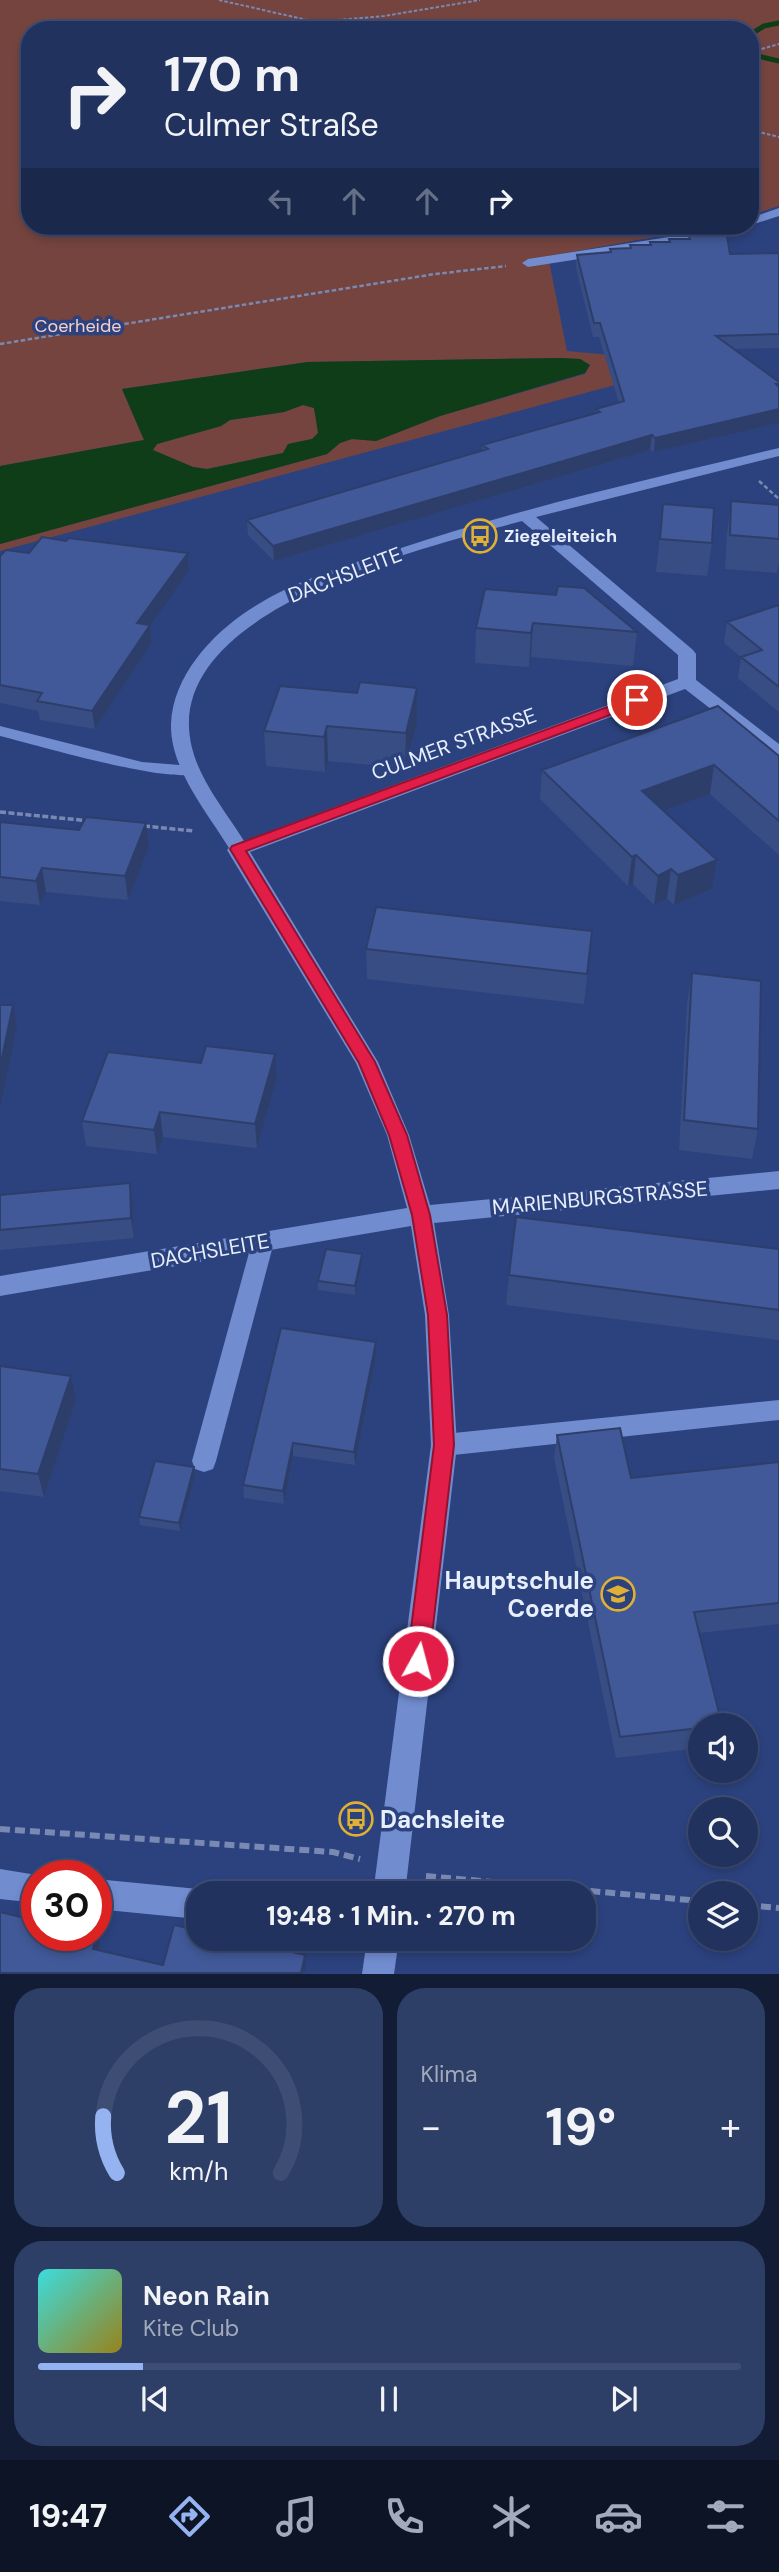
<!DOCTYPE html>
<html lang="de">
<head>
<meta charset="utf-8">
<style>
	:root { --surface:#21325e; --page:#2d3e67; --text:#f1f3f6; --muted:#a2aabc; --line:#3e4d73; --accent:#95b2f1 }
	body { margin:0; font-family:"DM Sans",sans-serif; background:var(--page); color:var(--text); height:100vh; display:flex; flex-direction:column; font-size:26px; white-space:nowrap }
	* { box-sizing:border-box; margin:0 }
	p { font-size:23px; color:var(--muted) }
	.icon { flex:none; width:38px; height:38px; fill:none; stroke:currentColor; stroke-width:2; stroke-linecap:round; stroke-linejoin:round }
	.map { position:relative; height:1974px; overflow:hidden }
	.side { display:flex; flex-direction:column; gap:14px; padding:14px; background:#121c34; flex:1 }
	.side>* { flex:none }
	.banner { position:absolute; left:21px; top:21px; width:738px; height:214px; border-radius:28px; box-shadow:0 4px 10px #0003,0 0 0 2px var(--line); background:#21325e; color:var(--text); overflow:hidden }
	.buttons { position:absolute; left:688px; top:1713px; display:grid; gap:14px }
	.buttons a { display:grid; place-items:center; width:70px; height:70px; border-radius:50%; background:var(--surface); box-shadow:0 4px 10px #0003,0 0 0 2px var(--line); font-size:35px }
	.speed { position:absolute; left:21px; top:1860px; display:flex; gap:14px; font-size:35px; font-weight:700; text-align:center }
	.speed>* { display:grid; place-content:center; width:91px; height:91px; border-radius:50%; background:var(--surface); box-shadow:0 4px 10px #0003,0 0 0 2px var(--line); line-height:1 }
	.speed .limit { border:10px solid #d22; background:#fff; color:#111 }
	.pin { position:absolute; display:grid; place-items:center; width:60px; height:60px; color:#fff; margin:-30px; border:4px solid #fff; border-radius:50%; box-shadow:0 2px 7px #0007 }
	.me { position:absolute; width:77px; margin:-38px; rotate:7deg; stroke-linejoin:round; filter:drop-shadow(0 0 5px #0008) }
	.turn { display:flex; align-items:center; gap:24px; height:147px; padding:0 28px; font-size:32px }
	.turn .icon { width:91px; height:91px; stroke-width:2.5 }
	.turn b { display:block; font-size:49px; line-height:60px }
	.lanes { display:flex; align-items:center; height:66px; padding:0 28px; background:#0003; justify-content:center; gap:35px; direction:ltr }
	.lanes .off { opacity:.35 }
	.big { font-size:52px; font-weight:700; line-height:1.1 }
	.side .card { flex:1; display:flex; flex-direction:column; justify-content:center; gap:10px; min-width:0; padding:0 24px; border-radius:28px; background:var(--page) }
	.side .dial { align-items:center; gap:0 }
	.dial svg { height:182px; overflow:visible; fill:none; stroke:var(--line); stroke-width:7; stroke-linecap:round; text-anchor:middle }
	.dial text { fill:var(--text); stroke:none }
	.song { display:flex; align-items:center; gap:21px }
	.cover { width:84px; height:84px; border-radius:10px; background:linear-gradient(135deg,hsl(180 70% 55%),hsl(50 70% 35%)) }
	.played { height:7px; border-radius:4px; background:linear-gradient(90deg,var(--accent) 15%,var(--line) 15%) }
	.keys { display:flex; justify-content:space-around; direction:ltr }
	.heat { display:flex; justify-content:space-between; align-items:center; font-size:38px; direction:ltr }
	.side .tiles { flex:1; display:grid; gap:14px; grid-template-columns:1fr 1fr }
	.card:last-child { grid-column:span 2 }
	.trip { position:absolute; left:186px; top:1881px; width:410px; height:70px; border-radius:28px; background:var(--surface); box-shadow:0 4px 10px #0003,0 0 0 2px var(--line); font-weight:700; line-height:70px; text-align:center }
	.tabs { display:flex; height:112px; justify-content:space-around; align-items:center; background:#0d1426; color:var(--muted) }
	.tabs .icon { width:49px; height:49px }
	.tabs .selected { color:var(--accent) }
	.tabs b { font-size:32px; color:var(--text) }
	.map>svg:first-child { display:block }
</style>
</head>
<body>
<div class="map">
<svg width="779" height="1974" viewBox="0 0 779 1974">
	<rect width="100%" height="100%" fill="#2c427e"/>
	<!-- green -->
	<path fill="#75443f" d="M0,0H779V206L751,215V30H30V226H717L548,256L567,351L631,357L652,375L0,551V544L327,454L340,443L352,439L376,441L440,416L585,374L590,365L580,359L561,358L308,362L122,389L144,440L0,466Z
		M303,405L314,408L319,432L312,439L288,444L283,453L207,469L193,467L152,450L157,444L221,426L230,420L284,412Z"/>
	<!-- water -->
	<path fill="#0f3d17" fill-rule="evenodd" d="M561,358L580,359L590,365L585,373L440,416L376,441L352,439L340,443L327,454L0,544V466L144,440L122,389L308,362ZM303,405L314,408L318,433L312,439L288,444L283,453L207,469L193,467L153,450L157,444L221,426L230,420L284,412Z"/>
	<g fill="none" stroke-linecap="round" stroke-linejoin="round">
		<!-- stream -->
		<path stroke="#0f3d17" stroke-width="5" d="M751,34L764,26L779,23
			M753,55L779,61"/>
		<!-- path-far3 -->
		<path stroke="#7989b2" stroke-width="2" stroke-dasharray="3.5 2" stroke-linecap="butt" d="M219,0L316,22L384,16L480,0
			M323,23L360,30
			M751,52L779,44
			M751,130L779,137"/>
		<!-- path-far2 -->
		<path stroke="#7989b2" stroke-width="2.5" stroke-dasharray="4.5 2.5" stroke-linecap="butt" d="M0,344L435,274L506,266
			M759,481L779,499"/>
		<!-- path-far1 -->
		<path stroke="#7989b2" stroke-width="3.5" stroke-dasharray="6 2.5" stroke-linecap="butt" d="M0,812L90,821
			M144,826L194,831"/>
		<!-- path -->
		<path stroke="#7989b2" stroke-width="6" stroke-dasharray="10 5" stroke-linecap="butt" d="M0,1829L333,1852L360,1859
			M426,1876L700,1901
			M746,1905L779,1908"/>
		<!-- lane -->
		<path fill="#718ccf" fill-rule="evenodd" d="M0,726L142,762L192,766L200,771C184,789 29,743 0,736Z
			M263,1233L271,1236L274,1242L216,1461L213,1469L204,1472L195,1469L192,1461L252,1242L255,1236Z
			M779,1400V1420L444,1456L435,1453L432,1445L435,1437L444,1434Z
			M0,1869L43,1876H37V1903L0,1899Z
			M96,1879L198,1889L208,1894H198V1919L96,1909Z"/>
		<!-- street -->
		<path fill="#718ccf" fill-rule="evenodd" d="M779,208V216L751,225V218Z
			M724,226H744L688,242L528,267L522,263L528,259L688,234Z
			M779,448V456L536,517L693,650L696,654V680L779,744V758L773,757L685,689L250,852L378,1062L409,1135L430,1205L779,1171V1189L434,1223L449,1315L457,1445L405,1894H373L431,1445L425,1315L411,1226L0,1296V1276L407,1208L387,1135L356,1063L227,850L229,848C207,812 170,769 171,724C173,676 211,635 249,610C294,580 350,564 401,548C525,507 651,479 779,448ZM522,521L678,655V679L244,841C226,812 200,781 192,748C157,609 429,547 522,521Z
			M367,1939H399L394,1974H362Z"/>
	</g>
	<!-- wall -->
	<path fill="#384d83" d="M689,236L730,254L779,253V348L734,349L779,382V423L654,452L650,450L274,561L248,535L247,520L482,450V445L596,413V409L619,403L599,337H593L576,268L577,255L610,252V249L630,248V245H649L650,242H669V239H689Z
		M731,501L779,505V561L777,573L725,569L727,534Z
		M663,504L712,543L707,576L656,572Z
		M66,541L188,553L189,571L150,626L152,643L95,729L40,720L38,711L0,703V556L29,553Z
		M485,589L637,632L633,666L531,657L529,667L475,663L476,628Z
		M779,605V712L738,678L741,657L724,643L727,622Z
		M280,686L417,723L405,768L328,761L325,772L266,766L264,731Z
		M779,756V855L710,794L664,811L717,860L712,889L674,905L667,898L654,905L633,884L628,886L540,799L542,770Z
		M0,823L79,830L146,823L149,847L128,900L46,892L40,905L0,901Z
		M592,931L584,1004L367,979L366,949Z
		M692,973L758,1129L752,1159L679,1150L687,1003Z
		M275,1054L277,1078L257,1148L163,1137L157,1154L86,1146L82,1121L201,1063Z
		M130,1183L133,1204L134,1238L0,1250V1195Z
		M779,1249V1340L506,1305L509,1275Z
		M362,1254V1263L355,1295L318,1290V1281Z
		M376,1355L355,1465L293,1456L284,1504L244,1498L243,1485Z
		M0,1366L76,1400L44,1497L0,1491Z
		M557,1435L631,1478L779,1462V1624L699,1633L700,1748L616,1758L554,1458Z
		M194,1467L195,1476L180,1531L140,1525L139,1517Z"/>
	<!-- shaded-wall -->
	<path fill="#2e3e6a" d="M779,409V423L654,452L655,438Z
		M652,435L650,450L274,561L273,546Z
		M188,553L189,571L150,626L152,643L95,729L92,711L137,623Z
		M533,623L531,657L529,667L531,633Z
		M417,688V723L405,768L406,733Z
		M327,726L328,761L325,772L324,737Z
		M714,765L710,794L639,820L642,791Z
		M146,823L149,847L128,900L125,876Z
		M636,855L633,884L628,886L632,857Z
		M717,860L712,889L674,905L678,875Z
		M42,868L46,892L40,905L36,881Z
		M671,869L667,898L654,905L658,876Z
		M13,1005L17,1025L0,1108V1067Z
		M275,1054L277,1078L257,1148L255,1124Z
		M160,1112L163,1137L157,1154L154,1130Z
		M130,1183L133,1204L134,1238L131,1218Z
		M362,1254V1263L355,1295V1286Z
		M376,1342V1355L355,1465L354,1452Z
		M71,1376L76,1400L44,1497L38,1474Z
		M293,1443V1456L284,1504L283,1491Z
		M194,1467L195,1476L180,1531L179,1523Z
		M97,1934L100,1946L96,1961L93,1949Z
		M305,1955L306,1967L305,1973H301Z"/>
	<!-- building -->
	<path fill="#415998" stroke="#2e3e6a" stroke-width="2" d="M689,236H727L730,254L779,253V334L716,336L779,382V384H776L779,387V409L655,438L652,435L273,546L247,520L488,449L482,445L600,412L596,409L624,401L600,323H594L577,255L611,252L610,249L631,248L630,245H651L650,242H670L669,239H690Z
		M731,501L779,505V539L730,535Z
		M663,504L714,508L712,543L660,539Z
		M42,537L66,541L69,538L188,553L137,623L150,625L92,711L37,701L42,693L0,685V556L6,550L29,553Z
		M558,586L584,588L637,632L533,623L531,633L476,628L485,589L556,595Z
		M779,605V687L741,657L762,650L727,622Z
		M360,682L417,688L406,733L327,726L324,737L264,731L280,686L357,693Z
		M718,706L779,756V821L714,765L642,791L717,860L678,875L671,869L658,876L636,855L632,857L542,770Z
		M86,817L146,823L125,876L42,868L36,881L0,877V822L79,830Z
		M376,907L592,931L587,974L366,949Z
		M692,973L761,981L758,1129L684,1120Z
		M0,1005H13L0,1067Z
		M206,1046L275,1054L255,1124L160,1112L154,1130L82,1121L108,1052L201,1063Z
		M130,1183L131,1218L0,1230V1195Z
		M516,1217L779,1249V1310L509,1275Z
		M326,1249L362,1254L355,1286L318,1281Z
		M281,1328L376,1342L354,1452L293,1443L283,1491L243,1485Z
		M0,1366L71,1376L38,1474L0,1469Z
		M620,1428L631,1478L779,1462V1603L694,1612L722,1725L700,1726V1728L620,1737L557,1435Z
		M155,1461L194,1467L179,1523L139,1517Z
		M0,1912L37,1921V1936H96L93,1949L163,1965L174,1925L198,1930V1939H235L305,1955L301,1973H0Z"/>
	<!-- route -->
	<path fill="#e11d48" stroke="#92132f" stroke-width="2" d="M637,696L644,700L642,703L246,851L375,1062L407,1135L430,1215L447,1315L454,1445L429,1661L426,1669L418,1672L410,1669L407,1661L434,1445L428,1315L412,1215L389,1135L359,1063L230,849L232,846Z"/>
	<!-- icons -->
	<defs>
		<symbol id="bus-ring" viewBox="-11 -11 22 22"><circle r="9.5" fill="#2c427e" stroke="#dfb034" stroke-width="1.5"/><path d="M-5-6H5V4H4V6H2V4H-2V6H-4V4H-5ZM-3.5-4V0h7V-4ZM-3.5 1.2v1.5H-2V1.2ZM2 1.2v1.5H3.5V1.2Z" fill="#dfb034"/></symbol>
		<symbol id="school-ring" viewBox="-11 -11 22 22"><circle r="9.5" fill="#2c427e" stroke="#dfb034" stroke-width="1.5"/><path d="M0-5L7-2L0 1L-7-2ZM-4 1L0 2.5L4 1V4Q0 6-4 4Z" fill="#dfb034"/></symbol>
	</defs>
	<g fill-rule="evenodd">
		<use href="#bus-ring" x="461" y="517" width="38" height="38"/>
		<use href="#school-ring" x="599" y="1575" width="38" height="38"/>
		<use href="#bus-ring" x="337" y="1800" width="38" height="38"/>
	</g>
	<g text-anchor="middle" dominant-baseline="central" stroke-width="7" stroke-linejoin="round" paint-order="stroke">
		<!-- far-park labels -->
		<g font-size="18" fill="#f5cfca" stroke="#2c427e">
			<text x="78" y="326">Coerheide</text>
		</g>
		<!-- far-poi labels -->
		<g font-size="18" font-weight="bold" fill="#e7eefc" stroke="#2c427e" text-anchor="start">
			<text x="504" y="536">Ziegeleiteich</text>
		</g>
		<!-- street labels -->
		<g font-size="21" fill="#e7eefc" stroke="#2c427e">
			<text transform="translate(345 575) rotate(-21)">DACHSLEITE</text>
			<text transform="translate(454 744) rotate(-20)">CULMER STRASSE</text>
			<text transform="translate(600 1198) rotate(-5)">MARIENBURGSTRASSE</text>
			<text transform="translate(210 1251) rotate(-10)">DACHSLEITE</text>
		</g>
		<!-- near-poi labels -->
		<g font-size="24" font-weight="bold" fill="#e7eefc" stroke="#2c427e" text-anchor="end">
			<text x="594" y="1580">Hauptschule<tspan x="594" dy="28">Coerde</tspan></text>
			<text x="380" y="1819" text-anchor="start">Dachsleite</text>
		</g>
	</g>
</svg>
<div class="buttons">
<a><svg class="icon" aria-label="sound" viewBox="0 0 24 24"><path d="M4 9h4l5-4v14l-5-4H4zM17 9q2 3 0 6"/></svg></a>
<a><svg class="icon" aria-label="search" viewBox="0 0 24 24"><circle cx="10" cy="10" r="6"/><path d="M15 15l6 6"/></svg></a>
<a><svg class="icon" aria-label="layers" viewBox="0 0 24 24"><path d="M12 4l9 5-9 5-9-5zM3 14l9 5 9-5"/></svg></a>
</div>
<div class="speed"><div class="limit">30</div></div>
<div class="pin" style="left:637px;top:700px;background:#d93025"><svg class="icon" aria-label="arrive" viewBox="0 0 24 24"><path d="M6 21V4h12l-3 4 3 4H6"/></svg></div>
<svg class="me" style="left:418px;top:1661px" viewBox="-20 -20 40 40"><circle r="17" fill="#e11d48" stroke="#fff" stroke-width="3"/><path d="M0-11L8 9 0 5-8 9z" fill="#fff"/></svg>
<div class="trip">19:48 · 1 Min. · 270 m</div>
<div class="banner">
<div class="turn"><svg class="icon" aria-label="right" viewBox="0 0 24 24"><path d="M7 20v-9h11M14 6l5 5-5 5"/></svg><div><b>170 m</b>Culmer Straße</div></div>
<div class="lanes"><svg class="icon off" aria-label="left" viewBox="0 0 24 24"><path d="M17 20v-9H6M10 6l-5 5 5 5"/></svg><svg class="icon off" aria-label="ahead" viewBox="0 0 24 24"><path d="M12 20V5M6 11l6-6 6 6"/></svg><svg class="icon off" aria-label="ahead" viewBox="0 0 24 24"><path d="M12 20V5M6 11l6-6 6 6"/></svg><svg class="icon" aria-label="right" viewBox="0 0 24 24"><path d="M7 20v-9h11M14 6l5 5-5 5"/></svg></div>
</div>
</div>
<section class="side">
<div class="tiles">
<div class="card dial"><svg viewBox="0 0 100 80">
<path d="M14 69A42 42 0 1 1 86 69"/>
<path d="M14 69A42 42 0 0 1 8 44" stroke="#95b2f1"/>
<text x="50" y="56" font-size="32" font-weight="700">21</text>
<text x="50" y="72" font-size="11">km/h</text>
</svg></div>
<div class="card"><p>Klima</p>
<div class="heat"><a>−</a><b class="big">19°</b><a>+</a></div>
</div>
<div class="card">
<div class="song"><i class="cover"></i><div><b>Neon Rain</b><p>Kite Club</p></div></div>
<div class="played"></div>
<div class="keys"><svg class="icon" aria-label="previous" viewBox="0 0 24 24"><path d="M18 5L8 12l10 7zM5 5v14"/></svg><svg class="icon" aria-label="pause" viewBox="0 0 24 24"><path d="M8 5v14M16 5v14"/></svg><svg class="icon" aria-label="next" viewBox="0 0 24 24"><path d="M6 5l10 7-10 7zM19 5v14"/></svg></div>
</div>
</div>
</section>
<nav class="tabs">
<b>19:47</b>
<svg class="icon selected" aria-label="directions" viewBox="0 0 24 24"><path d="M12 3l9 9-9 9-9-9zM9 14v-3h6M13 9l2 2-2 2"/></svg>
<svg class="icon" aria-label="music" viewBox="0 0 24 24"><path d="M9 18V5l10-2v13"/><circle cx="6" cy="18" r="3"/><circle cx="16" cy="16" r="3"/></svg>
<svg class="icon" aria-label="phone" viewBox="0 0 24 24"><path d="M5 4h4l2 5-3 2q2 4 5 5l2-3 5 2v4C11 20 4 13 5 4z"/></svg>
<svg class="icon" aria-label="climate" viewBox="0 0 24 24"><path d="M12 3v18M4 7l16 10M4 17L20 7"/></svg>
<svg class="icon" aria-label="car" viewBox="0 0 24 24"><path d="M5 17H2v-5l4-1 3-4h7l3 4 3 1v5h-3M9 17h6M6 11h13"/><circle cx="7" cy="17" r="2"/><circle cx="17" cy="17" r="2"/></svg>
<svg class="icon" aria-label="filters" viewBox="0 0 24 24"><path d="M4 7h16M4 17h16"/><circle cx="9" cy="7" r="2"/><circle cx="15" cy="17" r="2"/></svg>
</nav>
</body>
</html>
